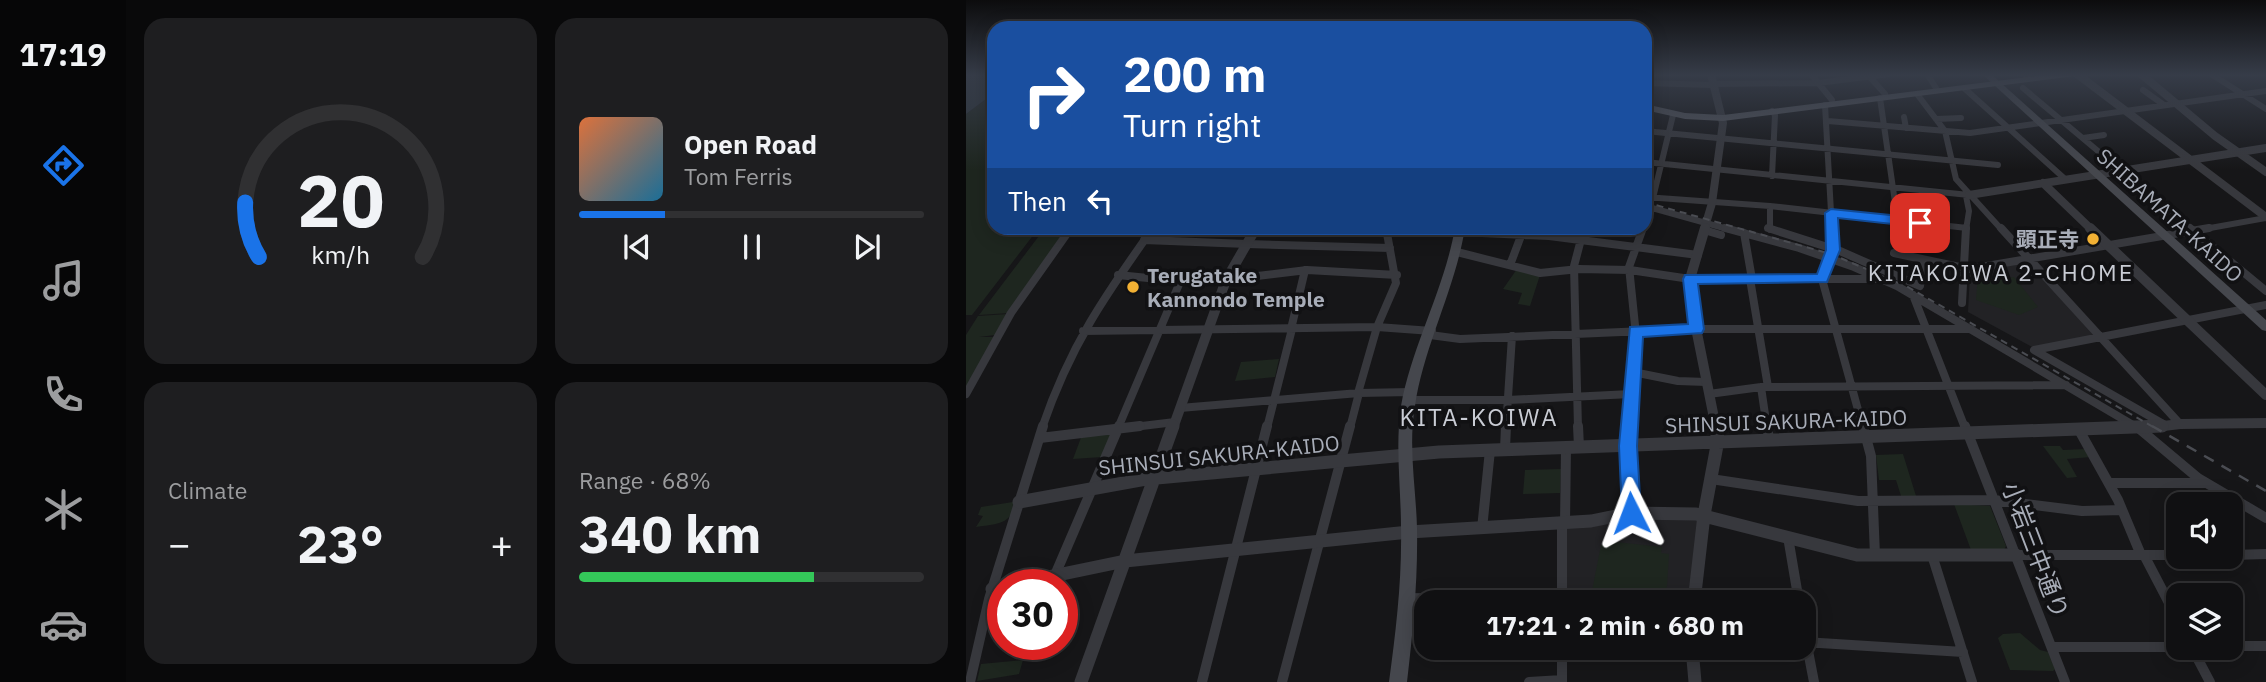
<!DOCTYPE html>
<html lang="en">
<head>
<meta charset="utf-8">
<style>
	:root { --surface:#101012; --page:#1e1e20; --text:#f1f3f6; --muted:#9c9d9f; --line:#303032; --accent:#1a73e8 }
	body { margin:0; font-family:"IBM Plex Sans","Noto Sans JP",sans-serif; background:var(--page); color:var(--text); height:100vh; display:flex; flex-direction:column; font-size:26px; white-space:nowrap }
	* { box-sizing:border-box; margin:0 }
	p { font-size:23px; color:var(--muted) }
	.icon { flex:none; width:38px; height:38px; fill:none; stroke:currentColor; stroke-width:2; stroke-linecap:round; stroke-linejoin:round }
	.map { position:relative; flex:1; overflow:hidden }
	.side { display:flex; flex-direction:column; gap:18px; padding:18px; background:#09090a; width:840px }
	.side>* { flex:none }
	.top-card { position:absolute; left:21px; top:21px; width:665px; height:214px; border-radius:21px; box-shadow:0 4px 18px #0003,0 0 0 2px var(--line); background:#1a4fa0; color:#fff; overflow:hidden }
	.fabs { position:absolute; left:1200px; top:492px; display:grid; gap:14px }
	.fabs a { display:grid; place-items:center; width:77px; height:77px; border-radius:14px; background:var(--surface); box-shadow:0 4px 18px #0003,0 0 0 2px var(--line); font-size:35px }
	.speed { position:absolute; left:21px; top:569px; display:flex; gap:14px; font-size:35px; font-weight:700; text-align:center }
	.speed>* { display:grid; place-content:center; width:91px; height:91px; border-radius:50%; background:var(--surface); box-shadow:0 4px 18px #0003,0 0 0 2px var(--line); line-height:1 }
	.speed .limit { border:10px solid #d22; background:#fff; color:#111 }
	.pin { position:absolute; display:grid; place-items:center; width:60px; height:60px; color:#fff; margin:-30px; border-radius:14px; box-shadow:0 4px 10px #0006 }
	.me { position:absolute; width:77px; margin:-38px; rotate:357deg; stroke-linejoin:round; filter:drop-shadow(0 0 5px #0008) }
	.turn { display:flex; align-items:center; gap:24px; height:147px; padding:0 21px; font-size:32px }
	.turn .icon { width:91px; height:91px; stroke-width:2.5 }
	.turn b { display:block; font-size:49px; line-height:60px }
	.then { display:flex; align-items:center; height:66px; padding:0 21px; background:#0003; gap:14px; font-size:26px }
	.big { font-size:52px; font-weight:700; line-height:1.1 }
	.side .tile { flex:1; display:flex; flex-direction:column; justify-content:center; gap:10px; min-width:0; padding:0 24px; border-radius:21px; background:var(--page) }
	.side .dial { align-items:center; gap:0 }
	.dial svg { height:182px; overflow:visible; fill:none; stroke:var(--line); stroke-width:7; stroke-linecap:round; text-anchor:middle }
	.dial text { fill:var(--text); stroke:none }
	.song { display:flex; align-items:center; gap:21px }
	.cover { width:84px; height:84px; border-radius:10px; background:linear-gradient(135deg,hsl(20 70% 55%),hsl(200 70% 35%)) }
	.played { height:7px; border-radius:4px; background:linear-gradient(90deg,var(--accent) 25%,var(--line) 25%) }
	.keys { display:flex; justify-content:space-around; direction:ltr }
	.heat { display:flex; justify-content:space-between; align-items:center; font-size:38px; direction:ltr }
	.charge { height:10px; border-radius:5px; background:linear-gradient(90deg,#34c759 68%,var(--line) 0) }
	.side .tiles { flex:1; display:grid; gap:18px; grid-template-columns:repeat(2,1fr) }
	.trip { position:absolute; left:448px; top:590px; width:402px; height:70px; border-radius:21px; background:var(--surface); box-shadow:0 4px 18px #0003,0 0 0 2px var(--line); font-weight:700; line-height:70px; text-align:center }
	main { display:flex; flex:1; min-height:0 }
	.tabs { display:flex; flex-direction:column; width:126px; justify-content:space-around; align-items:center; background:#060607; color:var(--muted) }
	.tabs .icon { width:49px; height:49px }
	.tabs .on { color:var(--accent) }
	.tabs b { font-size:32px; color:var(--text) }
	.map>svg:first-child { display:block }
</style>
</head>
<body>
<main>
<nav class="tabs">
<b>17:19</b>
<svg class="icon on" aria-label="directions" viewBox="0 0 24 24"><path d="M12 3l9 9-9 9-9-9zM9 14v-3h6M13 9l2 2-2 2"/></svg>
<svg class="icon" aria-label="music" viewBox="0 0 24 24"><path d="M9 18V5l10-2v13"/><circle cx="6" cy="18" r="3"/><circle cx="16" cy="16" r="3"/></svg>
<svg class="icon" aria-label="phone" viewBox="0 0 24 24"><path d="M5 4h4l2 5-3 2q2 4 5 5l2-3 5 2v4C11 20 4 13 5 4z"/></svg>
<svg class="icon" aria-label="climate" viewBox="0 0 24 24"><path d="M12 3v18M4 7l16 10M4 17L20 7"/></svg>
<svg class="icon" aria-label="car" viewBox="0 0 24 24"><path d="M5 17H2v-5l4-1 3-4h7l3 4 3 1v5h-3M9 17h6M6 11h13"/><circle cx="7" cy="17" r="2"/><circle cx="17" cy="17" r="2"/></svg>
</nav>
<section class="side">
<div class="tiles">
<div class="tile dial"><svg viewBox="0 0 100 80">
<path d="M14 69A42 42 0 1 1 86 69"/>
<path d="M14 69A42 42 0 0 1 8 45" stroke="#1a73e8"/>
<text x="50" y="56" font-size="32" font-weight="700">20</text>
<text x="50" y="72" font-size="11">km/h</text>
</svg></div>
<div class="tile">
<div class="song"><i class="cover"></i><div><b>Open Road</b><p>Tom Ferris</p></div></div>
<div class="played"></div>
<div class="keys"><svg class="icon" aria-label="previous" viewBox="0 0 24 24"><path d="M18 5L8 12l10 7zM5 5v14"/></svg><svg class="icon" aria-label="pause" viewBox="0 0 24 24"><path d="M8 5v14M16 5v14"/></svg><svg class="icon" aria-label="next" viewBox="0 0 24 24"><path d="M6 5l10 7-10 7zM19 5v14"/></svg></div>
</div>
<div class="tile"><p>Climate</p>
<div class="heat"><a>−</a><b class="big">23°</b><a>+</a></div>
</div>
<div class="tile"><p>Range · 68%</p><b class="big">340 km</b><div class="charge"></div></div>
</div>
</section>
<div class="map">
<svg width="1300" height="682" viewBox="0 0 1300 682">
	<rect width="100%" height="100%" fill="#161618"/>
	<!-- built -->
	<path fill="#222225" d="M1059,263L1063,264L1130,335L1068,348L1002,312L1004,273Z
		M730,518L733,521L723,602H601V528L665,519Z"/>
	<!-- green -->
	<path fill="#1e261f" d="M28,93V228L72,229L6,315H0V114Z
		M79,228L103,229L43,313L13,315Z
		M551,269L574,275L564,306L552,304L556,293L537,289Z
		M1023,273L1028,280L1048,277L1072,307L1053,315L1010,300L1012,275Z
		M42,314L29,335L13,337H28L0,387V335L12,316Z
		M313,359L309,377L269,381L275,362Z
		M147,432L136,457L107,459L116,435Z
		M1077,446H1094L1097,450L1120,449L1125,457L1101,459L1111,477L1101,478Z
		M937,454L950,496H935L930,480H913L910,455Z
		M595,469L594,493L557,494L559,470Z
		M47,502C48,525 29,524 10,527L17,516L12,515L15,507Z
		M988,504L1024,506L1040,546L1038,550H1005Z
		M650,542L696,547L695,553L703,554L701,586L696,598L626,591L635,545Z
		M1054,633L1074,650L1082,652L1089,669L1087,671L1044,670L1032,638L1037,634Z
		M57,660L53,674L11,681L15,664Z"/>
	<!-- water -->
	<path fill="#2c353c" d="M0,74H28V93L0,114Z"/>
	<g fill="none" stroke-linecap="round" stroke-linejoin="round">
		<!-- minor-far2 -->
		<path stroke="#37383d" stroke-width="6" d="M845,74L866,100
			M961,74L970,88
			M1058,74L1062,77
			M1245,74L1300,109
			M902,75L919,94
			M679,83L746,85
			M746,84L852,83L923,74
			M998,88L1099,179
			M1057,88L1226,230
			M1177,90L1198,105
			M679,91L680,74
			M951,94L979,131L990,179L1036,230
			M914,98L933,230
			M859,105L866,230
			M806,111L809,115L806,176
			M938,117L940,128
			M970,119L995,118
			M862,121L1004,133L1300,91
			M679,131L1032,165
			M1117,138L1138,135
			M679,162L1003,195
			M679,197L804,206V230
			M687,198L707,115
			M679,206L765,230
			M804,206L1001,228
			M679,222L684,207
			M421,228L477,230
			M1000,230L1003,211L1000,196
			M1233,230L1300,218"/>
		<!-- minor-far1 -->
		<path stroke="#37383d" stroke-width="8" d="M421,228L494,230
			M759,228L833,248L888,267L931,286L1172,428
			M802,228L874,251L954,286L957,260
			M866,228L867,250L856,279L897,428
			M932,228L933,232
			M1035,228L1214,424
			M1224,228L1300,291
			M738,230L755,235
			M494,232L583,236L732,255
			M778,233L786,279
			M178,240L281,244
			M281,244L424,248
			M491,252L574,273L613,269L664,270L724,279
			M928,253L1003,269L1243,228
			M544,265L558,228
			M152,275L232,283L341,270L431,275
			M724,279H912
			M784,279L802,387
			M947,295L999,428
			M996,303L1000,228
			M325,329L339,270
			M117,331L411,327L466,331
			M464,335L494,339L724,329H1005
			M667,372L712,381L740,382
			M795,387L801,428
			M392,393L411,327L430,283L420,228
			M0,394L45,313L105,228
			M743,394L795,387L1100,385
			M443,400H542L665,394
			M214,408L393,393L445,392
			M1199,425L1068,350L1300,305
			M76,428C104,346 138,297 187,228
			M152,428L214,282
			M159,428L209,422
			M301,428L326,329
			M384,428L393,393
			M540,428L546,336
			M612,428L608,266L618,228
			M663,428L670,335L663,267L677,228"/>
		<!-- minor -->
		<path stroke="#37383d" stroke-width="10" d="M612,426L613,447
			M663,426L665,513
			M801,426L803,440
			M897,426L905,456L909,556
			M999,426L1099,682
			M1170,426L1232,478L1300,518
			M1113,430L1152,500L1175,555
			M74,438L174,426
			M539,449L540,426
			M745,479L892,501L1028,500L1116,511L1156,510
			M1144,483H1239
			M596,523V602
			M599,523L600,448
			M516,529L524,450
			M822,537L833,602
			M966,555L1006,682
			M1050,555H1213
			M1178,555L1213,622
			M1265,555L1300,554
			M89,575L153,426
			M441,598L514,599L524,602
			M838,630L848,682
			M838,642L997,652
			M1265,646H1300
			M1086,647H1213
			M596,648V682
			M1226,648L1244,682
			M4,682L23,599L77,426
			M236,682L301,426
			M316,682L384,426
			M563,682L596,680"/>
		<!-- tertiary-far2 -->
		<path stroke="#37383d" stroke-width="8" d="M1111,74L1300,217
			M1175,74L1249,136L1300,172
			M1077,183L1126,230
			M1003,195L1300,148
			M738,230L746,203L757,123L745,74"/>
		<!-- tertiary-far1 -->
		<path stroke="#37383d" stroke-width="10" d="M739,228L724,279L731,333L750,428
			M1124,228L1300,395
			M207,428L260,280L290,228
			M1181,428L1214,424L1300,423"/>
		<!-- tertiary -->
		<path stroke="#37383d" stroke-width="13" d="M53,502L180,479L473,452L1196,426
			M48,584L159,561L443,532L625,521L665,513L730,514L891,555H1050
			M26,589L37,587
			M728,602L738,515L752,440L749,426
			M726,648L729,682
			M115,682L207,426"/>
		<!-- secondary -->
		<path fill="#45474d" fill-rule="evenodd" d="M1016,74H1025L1300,320V331L1296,330Z
			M489,228H499C489,290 458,345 449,406C442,447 450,488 451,528C452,580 447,631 441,682H423C430,631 436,580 435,528C435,488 429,446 435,406C446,345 478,290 489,228Z"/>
		<!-- primary -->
		<path fill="#53555c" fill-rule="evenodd" d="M1087,74H1113L1109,76L757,121L719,119L679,110V104L719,113L757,115Z"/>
		<!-- rail-far1 -->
		<path stroke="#4a4c52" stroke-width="2" stroke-dasharray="7 5" stroke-linecap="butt" d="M679,202L865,254L940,286L1189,428"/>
		<!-- rail -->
		<path stroke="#4a4c52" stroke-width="2.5" stroke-dasharray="11 9" stroke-linecap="butt" d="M1186,426L1300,491"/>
	</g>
	<!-- sky -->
	<linearGradient id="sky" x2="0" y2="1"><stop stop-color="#0c0c0d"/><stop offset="0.44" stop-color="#363c48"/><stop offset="1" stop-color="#363c48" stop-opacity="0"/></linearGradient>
	<rect width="1300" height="170" fill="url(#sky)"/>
	<!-- route -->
	<path fill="#1a73e8" stroke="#114b97" stroke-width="2" d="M865,209L954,218L961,223L954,227L872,218L874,250L861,282L732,284L738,329L736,333L677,337L671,446L675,513L672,520L665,522L659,520L656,513L653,446L664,327L722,324L717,279L719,275L851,274L860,250L859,213Z"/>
	<!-- markers -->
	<g fill="#f2b134" stroke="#111113" stroke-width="2.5">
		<circle cx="1127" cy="239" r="7"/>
		<circle cx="167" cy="287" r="7"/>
	</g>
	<g text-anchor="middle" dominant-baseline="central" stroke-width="7" stroke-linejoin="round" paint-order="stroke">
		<!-- street labels -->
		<g font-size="21" fill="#a8adb8" stroke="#111113">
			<text transform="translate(1204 215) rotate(42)">SHIBAMATA-KAIDO</text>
			<text transform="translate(820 421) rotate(-2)">SHINSUI SAKURA-KAIDO</text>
			<text transform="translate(253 455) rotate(-6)">SHINSUI SAKURA-KAIDO</text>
		</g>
		<!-- poi labels -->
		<g font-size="21" font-weight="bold" fill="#a8adb8" stroke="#111113" text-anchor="end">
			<text x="1113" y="239">顕正寺</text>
			<text x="181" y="275" text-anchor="start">Terugatake<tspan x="181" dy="24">Kannondo Temple</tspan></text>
		</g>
		<!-- neighbourhood labels -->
		<g font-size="23" letter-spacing="2" fill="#c9ccd4" stroke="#111113">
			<text x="1035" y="272">KITAKOIWA 2-CHOME</text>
		</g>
		<!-- quarter labels -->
		<g font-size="24" letter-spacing="2" fill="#c9ccd4" stroke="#111113">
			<text x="513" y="417">KITA-KOIWA</text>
		</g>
		<!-- near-street labels -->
		<g font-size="24" fill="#a8adb8" stroke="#111113">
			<text transform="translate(1070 550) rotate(69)">小岩三中通り</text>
		</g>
	</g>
</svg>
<div class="fabs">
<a><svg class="icon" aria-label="sound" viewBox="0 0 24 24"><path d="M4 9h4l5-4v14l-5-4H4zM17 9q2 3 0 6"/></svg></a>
<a><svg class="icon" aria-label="layers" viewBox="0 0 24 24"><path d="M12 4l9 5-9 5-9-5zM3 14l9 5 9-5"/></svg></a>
</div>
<div class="speed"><div class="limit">30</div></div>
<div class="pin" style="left:954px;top:223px;background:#d93025"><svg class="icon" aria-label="arrive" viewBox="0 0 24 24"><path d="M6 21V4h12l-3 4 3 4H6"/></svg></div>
<svg class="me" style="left:665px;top:513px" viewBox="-20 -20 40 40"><path d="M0-17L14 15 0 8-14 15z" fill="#1a73e8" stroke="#fff" stroke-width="4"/></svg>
<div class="trip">17:21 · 2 min · 680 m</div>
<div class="top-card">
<div class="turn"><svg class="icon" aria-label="right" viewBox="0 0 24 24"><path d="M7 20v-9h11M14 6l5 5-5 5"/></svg><div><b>200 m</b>Turn right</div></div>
<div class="then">Then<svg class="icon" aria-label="left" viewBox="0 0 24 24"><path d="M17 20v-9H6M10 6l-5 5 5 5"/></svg></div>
</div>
</div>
</main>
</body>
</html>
